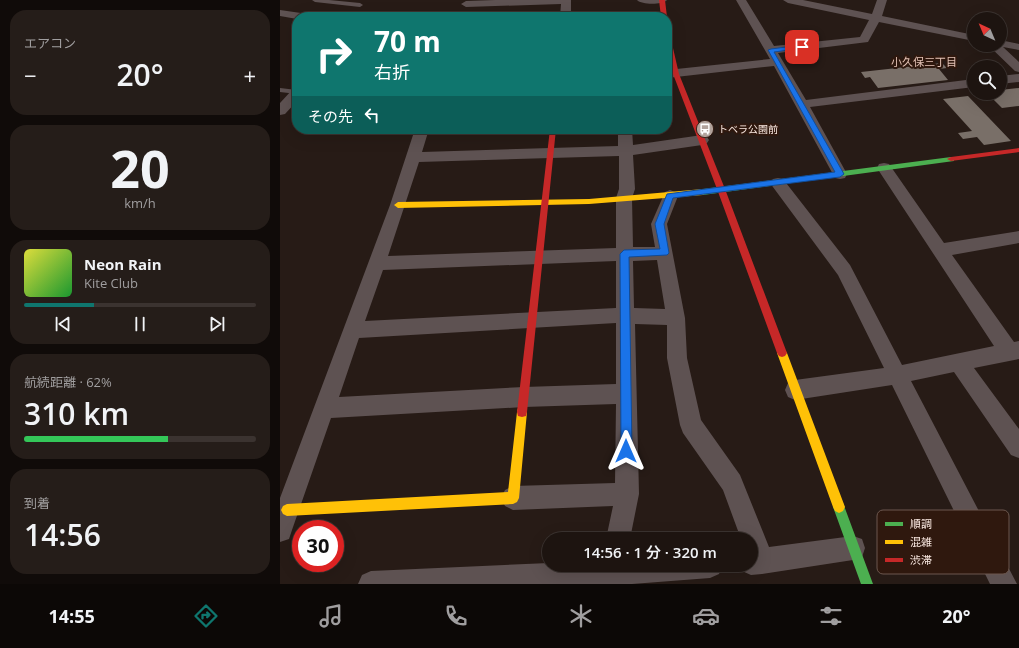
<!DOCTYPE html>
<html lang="ja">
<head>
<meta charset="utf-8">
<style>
	:root { --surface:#1d1410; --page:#251d19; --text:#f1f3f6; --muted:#a09e9f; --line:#3b3330; --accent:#0f766e }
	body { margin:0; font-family:"Open Sans","Noto Sans JP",sans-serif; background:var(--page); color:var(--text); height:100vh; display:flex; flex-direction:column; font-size:15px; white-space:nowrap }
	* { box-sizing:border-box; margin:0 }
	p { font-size:13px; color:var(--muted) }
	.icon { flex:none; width:22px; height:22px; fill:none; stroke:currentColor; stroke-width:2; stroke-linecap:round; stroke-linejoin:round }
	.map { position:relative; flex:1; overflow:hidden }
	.drawer { display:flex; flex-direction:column; gap:10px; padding:10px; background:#100b09; width:280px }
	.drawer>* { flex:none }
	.banner { position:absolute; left:12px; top:12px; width:380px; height:122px; border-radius:16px; box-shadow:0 4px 16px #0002,0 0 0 1px var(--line); background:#0f766e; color:#fff; overflow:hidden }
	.needle { width:26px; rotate:316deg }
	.tools { position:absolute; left:687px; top:12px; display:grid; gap:8px }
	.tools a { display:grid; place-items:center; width:40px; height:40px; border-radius:50%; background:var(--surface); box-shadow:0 4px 16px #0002,0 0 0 1px var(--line); font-size:20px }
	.speed { position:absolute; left:12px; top:520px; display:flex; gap:8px; font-size:20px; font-weight:700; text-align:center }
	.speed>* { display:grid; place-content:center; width:52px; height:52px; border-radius:50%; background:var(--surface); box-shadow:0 4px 16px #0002,0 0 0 1px var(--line); line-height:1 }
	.speed .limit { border:6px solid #d22; background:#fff; color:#111 }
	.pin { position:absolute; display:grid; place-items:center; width:34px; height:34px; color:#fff; margin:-17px; border-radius:8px; box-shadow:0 2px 6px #0006 }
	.me { position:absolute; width:44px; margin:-22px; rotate:0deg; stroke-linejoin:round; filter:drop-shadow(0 0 3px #0008) }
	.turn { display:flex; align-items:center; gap:14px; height:84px; padding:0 16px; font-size:18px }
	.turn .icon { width:52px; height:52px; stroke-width:2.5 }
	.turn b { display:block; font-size:28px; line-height:34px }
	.then { display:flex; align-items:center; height:38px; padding:0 16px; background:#0003; gap:8px; font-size:15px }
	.big { font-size:30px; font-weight:600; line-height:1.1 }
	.drawer .tile { flex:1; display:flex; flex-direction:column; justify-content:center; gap:6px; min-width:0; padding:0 14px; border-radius:16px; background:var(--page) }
	.drawer .dial { align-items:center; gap:0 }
	.dial b { font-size:52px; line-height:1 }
	.song { display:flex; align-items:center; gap:12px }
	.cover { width:48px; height:48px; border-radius:6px; background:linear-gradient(135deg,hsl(60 70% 55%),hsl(130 70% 35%)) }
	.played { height:4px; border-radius:2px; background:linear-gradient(90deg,var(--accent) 30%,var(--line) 30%) }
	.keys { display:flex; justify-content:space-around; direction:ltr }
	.heat { display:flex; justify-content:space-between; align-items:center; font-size:22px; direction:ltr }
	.charge { height:6px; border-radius:3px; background:linear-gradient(90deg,#34c759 62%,var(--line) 0) }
	.trip { position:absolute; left:262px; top:532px; width:216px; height:40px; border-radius:20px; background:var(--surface); box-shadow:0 4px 16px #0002,0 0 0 1px var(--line); font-weight:600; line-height:40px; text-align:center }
	.tabs { display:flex; height:64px; justify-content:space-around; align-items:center; background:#0c0806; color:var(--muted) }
	.tabs .icon { width:28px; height:28px }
	.tabs .current { color:var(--accent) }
	.tabs b { font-size:18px; color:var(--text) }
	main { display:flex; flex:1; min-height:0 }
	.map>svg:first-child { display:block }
</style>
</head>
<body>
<main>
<section class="drawer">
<div class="tile"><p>エアコン</p>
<div class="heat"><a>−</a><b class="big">20°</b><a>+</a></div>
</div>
<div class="tile dial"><b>20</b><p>km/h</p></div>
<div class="tile">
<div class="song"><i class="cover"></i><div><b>Neon Rain</b><p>Kite Club</p></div></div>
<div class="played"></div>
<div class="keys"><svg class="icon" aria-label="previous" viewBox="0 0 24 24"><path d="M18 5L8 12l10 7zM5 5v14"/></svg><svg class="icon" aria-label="pause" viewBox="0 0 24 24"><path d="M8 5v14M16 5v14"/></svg><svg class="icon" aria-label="next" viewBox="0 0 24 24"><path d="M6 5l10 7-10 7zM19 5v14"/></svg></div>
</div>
<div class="tile"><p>航続距離 · 62%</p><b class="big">310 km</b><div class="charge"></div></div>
<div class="tile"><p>到着</p><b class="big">14:56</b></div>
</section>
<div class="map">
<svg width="739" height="584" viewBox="0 0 739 584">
	<rect width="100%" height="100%" fill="#271b16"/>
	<!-- building -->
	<path fill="#796f68" d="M662,63L667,68L659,69L668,80L598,88L590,77L585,78L581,72Z
		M739,88V106L722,108L707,93H720V90Z
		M688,96L731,141L704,145L697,137L683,139L678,133L692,131L663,99Z"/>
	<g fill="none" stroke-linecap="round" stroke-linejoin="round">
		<!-- lane -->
		<path fill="#5e5252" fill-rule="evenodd" d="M32,0H49L80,3L83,5L80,7L35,2Z
			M0,88L17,90V94L0,92Z"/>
		<!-- street -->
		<path fill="#5e5252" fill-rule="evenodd" d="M215,0H291V12L306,15L307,17H280L281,4L186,7L181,4L186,1Z
			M357,0H387C382,5 362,5 357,0Z
			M456,0H466L494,46L580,37L589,20L508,3L503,0H523L592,14L597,0H607L602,16L694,35V41L599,22L588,42L498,53L526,100L694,79V87L530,107L567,174L565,178L560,179L555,178L494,66L387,78V70L490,59Z
			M0,10L28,14L33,17H17V19L0,16Z
			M720,40L739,44V50L723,47L739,62V72L735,71L708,45H720Z
			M739,74V82L720,84V76Z
			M17,89V101L5,114L0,115V103L12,90Z
			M135,129H149L142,152L338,146V129H352L353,145L422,135L427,137L429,140L427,143L422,145L353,155L355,189L352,198L353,247H375L371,224L385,192L390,190L395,192L398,196L387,224L405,318L407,358L421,420L460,475L489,547L573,536L582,539L585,548L582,557L573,560L482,574L471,575L462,571L460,565H471V539H461L443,490L403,433L400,425L387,358V325L355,324L359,494L350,539H326L333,506L233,510L225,506L221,498L225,490L233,486L335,483L336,404L244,407L51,418L12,530L9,539L0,542V498L110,205ZM339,156V189L336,198V248L108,256L139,162ZM377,260L385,309L354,308L353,261ZM336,261V308L85,321L103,270ZM336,323V384L244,387L59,397L79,338Z
			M604,163L609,164L664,243L739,231V243L672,255L734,342L739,341V359L694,368L739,429V458L731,455L674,372L631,381L737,584H710L612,385L515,400L508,397L505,390L508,383L515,380L604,368L558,275L490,183L493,179L498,178L503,179L570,265L622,365L714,346L597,168L599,164Z
			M269,563V565H443L439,574L430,578L352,584H78L82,575L91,571Z"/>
		<!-- fast -->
		<path fill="#4caf50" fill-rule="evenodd" d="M671,157H674V161L423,195L419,192L423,189Z
			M559,501L563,503L593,584H581L553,507L555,503Z"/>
		<!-- slow -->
		<path fill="#ffc107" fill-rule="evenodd" d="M423,189L427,192L423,195L309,204L118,208L114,205L118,202L309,199Z
			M502,349L505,350L507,353L565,507L563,511L559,513L555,511L553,507L497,353L499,350Z
			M242,407L246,408L247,412L239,498L237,502L233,504L7,516L3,514L1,510L3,506L7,504L228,492L237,412L238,408Z"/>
		<!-- jam -->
		<path fill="#c62828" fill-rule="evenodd" d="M379,0H385L387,17H381Z
			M387,33L390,35L399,74L445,189L507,353L505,356L502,357L499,356L497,353L437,189L393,74L387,48Z
			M270,129H276L247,412L246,416L242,417L238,416L237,412Z
			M739,148V152L671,161L667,159L671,157Z"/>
	</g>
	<!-- route -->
	<path fill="#1a73e8" stroke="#114b97" d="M522,45L525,47L524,48L494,52L564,174L560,177L393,198L384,224L389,253L387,255L349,257L352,451L350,455L346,457L342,455L341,451L340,254L344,250L380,249L375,224L387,194L555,172L488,50L491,49Z"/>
	<!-- icons -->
	<defs>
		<symbol id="bus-disc" viewBox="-11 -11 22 22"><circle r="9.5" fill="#b1a29b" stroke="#2f180e"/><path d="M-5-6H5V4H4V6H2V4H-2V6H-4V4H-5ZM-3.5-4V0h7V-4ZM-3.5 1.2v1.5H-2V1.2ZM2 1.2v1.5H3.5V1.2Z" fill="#fff"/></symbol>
	</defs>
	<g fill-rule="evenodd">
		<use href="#bus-disc" x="415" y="119" width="20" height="20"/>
	</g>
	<g text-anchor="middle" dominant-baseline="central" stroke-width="4" stroke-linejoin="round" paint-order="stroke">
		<!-- far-poi labels -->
		<g font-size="10" fill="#fbeae3" stroke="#2f180e" text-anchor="start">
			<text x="438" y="129">トベラ公園前</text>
		</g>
		<!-- far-neighbourhood labels -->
		<g font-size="11" fill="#e4c3b6" stroke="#2f180e">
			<text x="644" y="61">小久保三丁目</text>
		</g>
	</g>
	<!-- legend -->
	<rect x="597" y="510" width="132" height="64" rx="6" fill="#2f180e" stroke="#6c574e" stroke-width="1"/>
	<rect x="605" y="522" width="18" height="4" fill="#4caf50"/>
	<rect x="605" y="540" width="18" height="4" fill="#ffc107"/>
	<rect x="605" y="558" width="18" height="4" fill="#c62828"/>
	<g font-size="11" fill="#fbeae3">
		<text x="630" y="528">順調</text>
		<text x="630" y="546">混雑</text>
		<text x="630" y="564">渋滞</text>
	</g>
</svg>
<div class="tools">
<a><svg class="needle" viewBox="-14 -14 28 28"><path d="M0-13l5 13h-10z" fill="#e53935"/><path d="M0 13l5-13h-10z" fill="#a09e9f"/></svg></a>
<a><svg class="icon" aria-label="search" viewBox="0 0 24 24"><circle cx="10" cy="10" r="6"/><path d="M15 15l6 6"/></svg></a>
</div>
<div class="speed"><div class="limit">30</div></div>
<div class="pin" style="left:522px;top:47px;background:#d93025"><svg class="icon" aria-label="arrive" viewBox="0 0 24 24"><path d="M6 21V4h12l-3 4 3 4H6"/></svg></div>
<svg class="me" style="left:346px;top:451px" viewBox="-20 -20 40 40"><path d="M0-17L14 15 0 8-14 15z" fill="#1a73e8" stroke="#fff" stroke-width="4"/></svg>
<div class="trip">14:56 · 1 分 · 320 m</div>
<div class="banner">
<div class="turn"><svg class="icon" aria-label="right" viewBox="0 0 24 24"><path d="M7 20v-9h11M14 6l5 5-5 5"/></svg><div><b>70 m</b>右折</div></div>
<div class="then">その先<svg class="icon" aria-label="left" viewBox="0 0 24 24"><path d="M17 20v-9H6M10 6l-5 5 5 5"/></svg></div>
</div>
</div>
</main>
<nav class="tabs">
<b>14:55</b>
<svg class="icon current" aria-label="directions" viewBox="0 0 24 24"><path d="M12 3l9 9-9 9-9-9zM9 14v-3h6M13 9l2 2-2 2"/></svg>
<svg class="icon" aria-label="music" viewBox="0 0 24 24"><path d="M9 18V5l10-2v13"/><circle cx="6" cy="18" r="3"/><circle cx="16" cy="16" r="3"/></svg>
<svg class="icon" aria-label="phone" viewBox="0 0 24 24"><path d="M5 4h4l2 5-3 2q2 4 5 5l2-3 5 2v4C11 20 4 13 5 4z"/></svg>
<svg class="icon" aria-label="climate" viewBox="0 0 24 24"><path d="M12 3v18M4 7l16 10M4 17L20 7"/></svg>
<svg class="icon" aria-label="car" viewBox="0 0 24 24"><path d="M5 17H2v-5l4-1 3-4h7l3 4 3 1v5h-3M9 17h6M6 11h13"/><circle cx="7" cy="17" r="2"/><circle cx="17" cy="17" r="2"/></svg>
<svg class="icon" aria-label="filters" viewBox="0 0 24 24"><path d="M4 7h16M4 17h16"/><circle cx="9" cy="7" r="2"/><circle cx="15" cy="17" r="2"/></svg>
<b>20°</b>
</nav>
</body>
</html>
